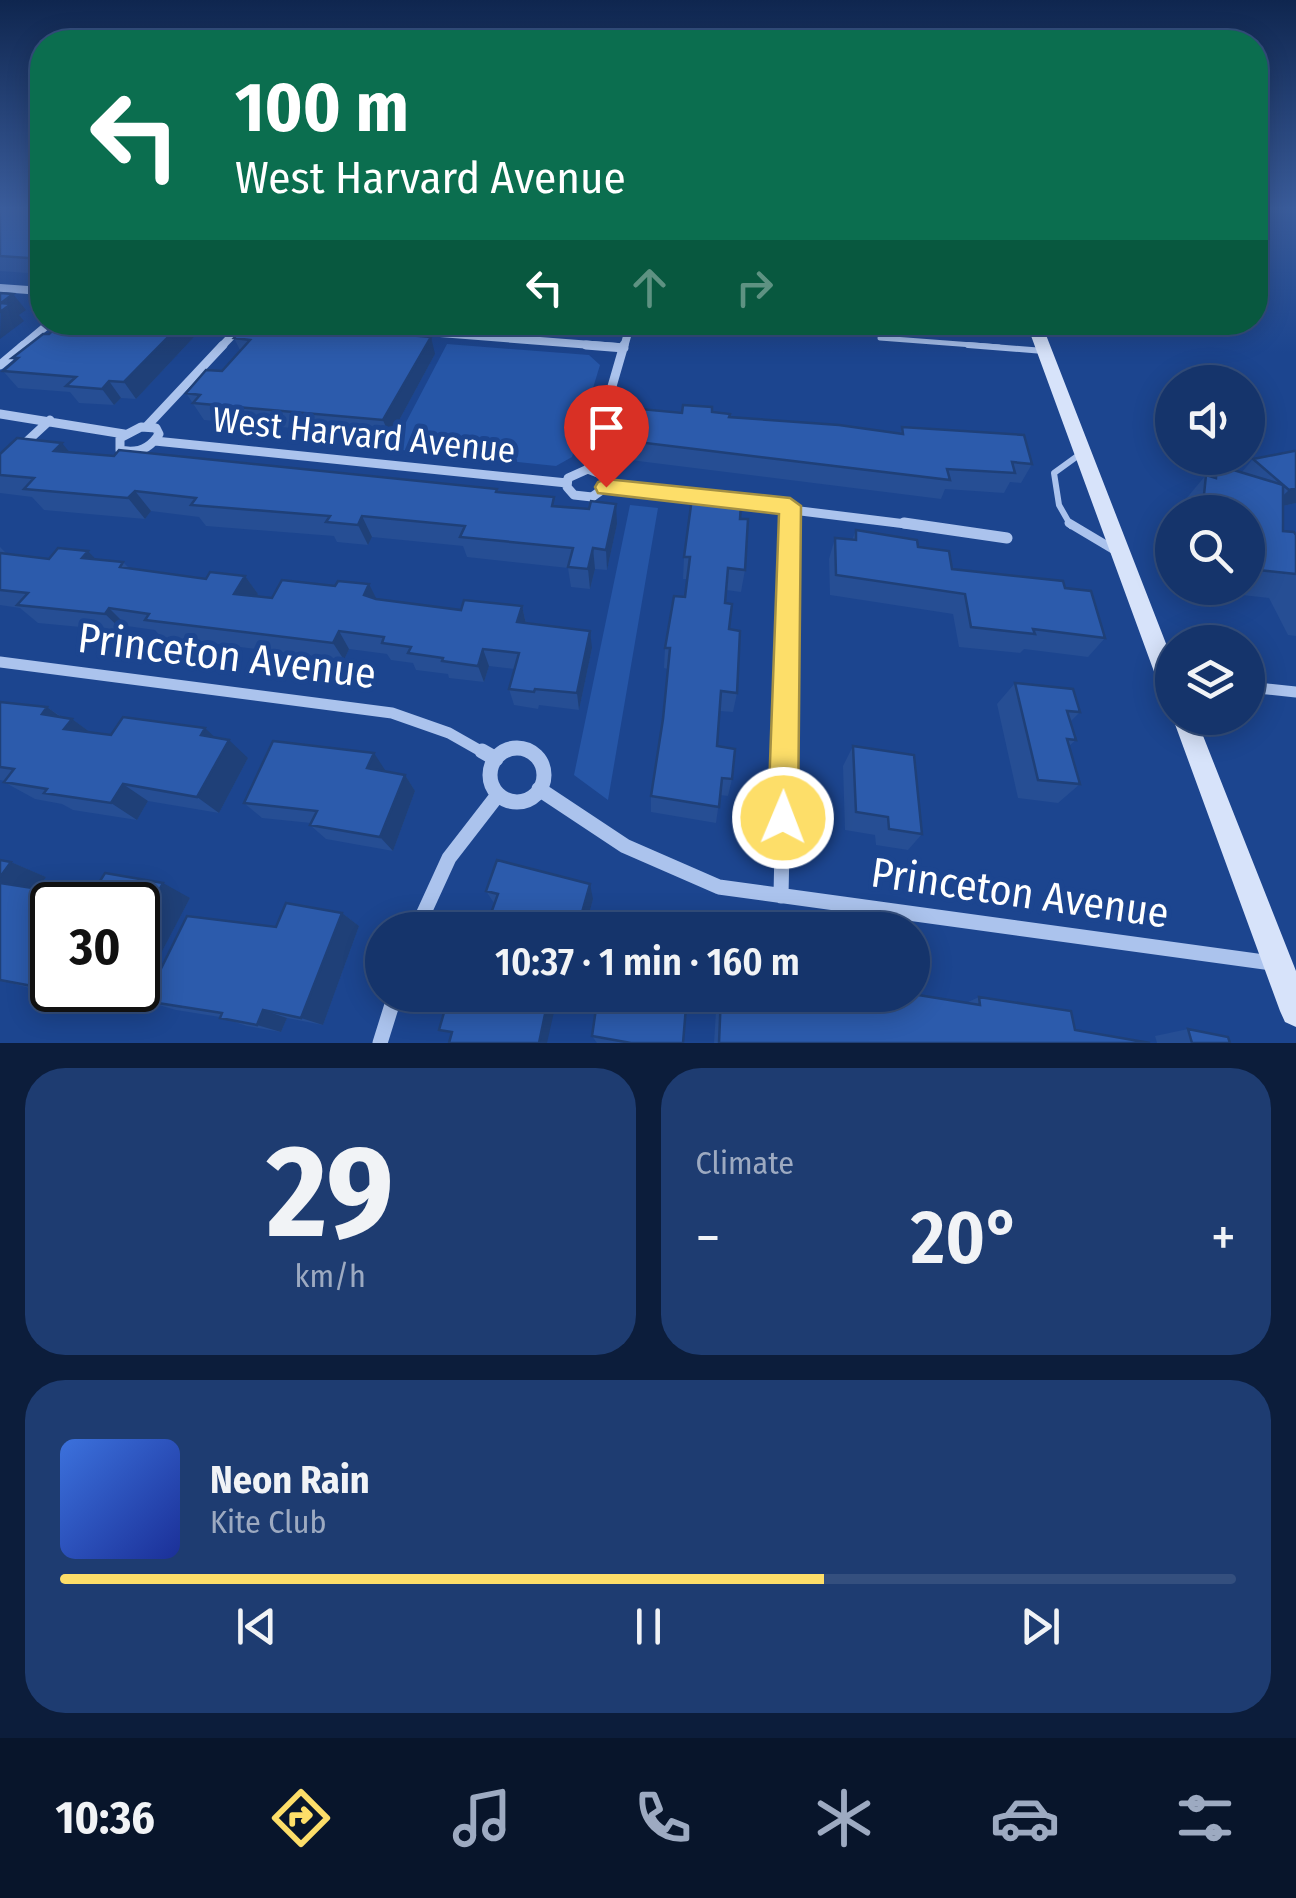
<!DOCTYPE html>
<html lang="en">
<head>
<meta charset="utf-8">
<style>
	:root { --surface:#15346b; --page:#1e3c71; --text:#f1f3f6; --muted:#9daac1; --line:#344f7e; --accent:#fdde69 }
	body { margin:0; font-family:"Fira Sans Condensed",sans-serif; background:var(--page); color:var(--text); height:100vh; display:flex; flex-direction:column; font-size:38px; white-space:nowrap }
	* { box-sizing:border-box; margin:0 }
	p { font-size:32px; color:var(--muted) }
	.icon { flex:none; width:55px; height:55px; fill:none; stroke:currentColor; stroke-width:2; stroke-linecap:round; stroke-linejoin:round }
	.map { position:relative; height:1043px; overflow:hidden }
	.sheet { display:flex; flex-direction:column; gap:25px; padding:25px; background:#0c1d3b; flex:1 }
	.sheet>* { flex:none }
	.banner { position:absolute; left:30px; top:30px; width:1238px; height:305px; border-radius:40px; box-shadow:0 5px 25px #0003,0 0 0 2px var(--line); background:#0b6e4f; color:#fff; overflow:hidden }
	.controls { position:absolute; left:1155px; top:365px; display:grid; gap:20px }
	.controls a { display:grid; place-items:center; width:110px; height:110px; border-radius:50%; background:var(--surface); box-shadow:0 5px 25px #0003,0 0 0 2px var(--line); font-size:50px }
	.speed { position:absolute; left:30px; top:882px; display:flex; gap:20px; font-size:50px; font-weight:700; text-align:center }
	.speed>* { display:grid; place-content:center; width:130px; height:130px; border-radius:50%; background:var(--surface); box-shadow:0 5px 25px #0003,0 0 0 2px var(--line); line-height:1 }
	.speed .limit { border:5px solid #111; border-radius:15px; background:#fff; color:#111 }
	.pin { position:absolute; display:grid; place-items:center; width:85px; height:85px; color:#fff; margin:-102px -42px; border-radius:50% 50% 50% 0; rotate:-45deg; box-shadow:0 0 10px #0007 }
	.pin .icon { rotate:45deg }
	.me { position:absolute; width:110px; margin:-55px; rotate:1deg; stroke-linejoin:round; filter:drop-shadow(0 0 8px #0008) }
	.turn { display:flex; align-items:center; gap:35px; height:210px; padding:0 40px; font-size:45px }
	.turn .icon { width:130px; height:130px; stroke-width:2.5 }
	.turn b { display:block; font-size:70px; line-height:85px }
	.lanes { display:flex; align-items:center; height:95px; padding:0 40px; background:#0003; justify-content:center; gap:50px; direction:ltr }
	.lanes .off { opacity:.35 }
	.big { font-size:75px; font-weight:600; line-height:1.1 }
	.sheet .tile { flex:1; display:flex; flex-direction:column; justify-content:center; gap:15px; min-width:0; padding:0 35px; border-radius:40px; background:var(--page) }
	.sheet .dial { align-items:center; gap:0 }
	.dial b { font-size:130px; line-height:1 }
	.song { display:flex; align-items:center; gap:30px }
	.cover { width:120px; height:120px; border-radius:15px; background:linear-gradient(135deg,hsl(220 70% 55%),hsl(230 70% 35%)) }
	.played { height:10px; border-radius:5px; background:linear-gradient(90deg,var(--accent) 65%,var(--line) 65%) }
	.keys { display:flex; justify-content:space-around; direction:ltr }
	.heat { display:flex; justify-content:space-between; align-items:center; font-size:55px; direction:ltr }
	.sheet .tiles { flex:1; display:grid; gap:25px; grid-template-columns:1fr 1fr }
	.tile:last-child { grid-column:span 2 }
	.trip { position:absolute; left:365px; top:912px; width:565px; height:100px; border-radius:50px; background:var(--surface); box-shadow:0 5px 25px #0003,0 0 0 2px var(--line); font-weight:600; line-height:100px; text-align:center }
	.tab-bar { display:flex; height:160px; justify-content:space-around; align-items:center; background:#08152b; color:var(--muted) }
	.tab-bar .icon { width:70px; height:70px }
	.tab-bar .on { color:var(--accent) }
	.tab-bar b { font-size:45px; color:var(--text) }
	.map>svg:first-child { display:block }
</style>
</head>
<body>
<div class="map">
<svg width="1296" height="1043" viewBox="0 0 1296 1043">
	<rect width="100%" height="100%" fill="#1c458f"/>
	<!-- green -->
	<path fill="#2656a7" d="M447,344L589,355L600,365L572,457L556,466L392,449Z
		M630,505L658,508L608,800L574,775Z"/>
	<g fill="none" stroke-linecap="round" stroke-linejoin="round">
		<!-- lane-far2 -->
		<path stroke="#abc3ed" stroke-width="5" d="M880,338L999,347"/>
		<!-- lane-far1 -->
		<path stroke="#abc3ed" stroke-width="6" d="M968,345L1044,351
			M1071,526L1059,505L1054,473L1083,452"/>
		<!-- lane -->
		<path stroke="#abc3ed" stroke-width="9" d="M1069,523L1116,551"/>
		<!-- street-far3 -->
		<path stroke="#abc3ed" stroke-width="8" d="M0,288L42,291
			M300,322L617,347
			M21,347L51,322
			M221,347L245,322
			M624,347L631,322"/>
		<!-- street-far2 -->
		<path stroke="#abc3ed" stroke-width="9" d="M586,345L624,348
			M0,365L24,345
			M0,414L124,434
			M147,426L223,345
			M141,427L156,428L159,434C150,449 137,454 120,450V438Z
			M155,441L567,483
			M22,446L50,420
			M588,469L624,345
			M588,469L603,475L606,487L592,497L574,495L567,487L568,478Z
			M606,487L922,526
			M790,526V507"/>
		<!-- street-far1 -->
		<path stroke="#abc3ed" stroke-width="11" d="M904,523L1007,538
			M0,662L392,713L449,733L486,754
			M1248,687L1296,692
			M784,754L790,523"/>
		<!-- street -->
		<path stroke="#abc3ed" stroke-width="15" d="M490 775a27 27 0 1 1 54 0a27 27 0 1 1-54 0Z
			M482,751L496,759
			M539,789L625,846L719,887L1272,963
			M781,896L784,751
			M416,930L449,858L497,796
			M380,1043L395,995"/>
		<!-- secondary -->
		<path fill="#d7e3fa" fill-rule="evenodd" d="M1026,322H1041L1172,659V699L1163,696L1160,688Z
			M1172,716L1196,718L1296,971V1027L1285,1022L1280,1011Z"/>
	</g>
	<!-- wall -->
	<path fill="#264e94" d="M0,207H42V274L0,271Z
		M62,322H208L136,399L121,398L114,405L79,403L70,392L18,388L3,371L15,361L12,358L49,334Z
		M234,338L435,354L390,437L204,420L186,393L222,371L240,350Z
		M712,412L729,417L900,434L902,427L1032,464L1021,483L1010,482L1004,493L945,489L941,499L622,459L621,440Z
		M1296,451V503L1283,506V531L1296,535V636L1288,635L1269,598L1233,594L1230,588H1248V512H1184L1185,500L1206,475H1208L1217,465L1241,473L1253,459Z
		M70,452L497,489L498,492L555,506L617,524L607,570L595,569L590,589L571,587L568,568L467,557L463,546L372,537L368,545L337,542L334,536L206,526L199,517L151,511L145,519L44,510L32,497L0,493V454Z
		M740,519L745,570L741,592L726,590L725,603L737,693L733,712L720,711L717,746L732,779L728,796L720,795L716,823L651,812V796L663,719L668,669L664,668L665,648L685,597L687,579H683L684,557Z
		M856,530L918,547L952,569L1065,588L1105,638L1088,657L1024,649L1020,653L959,647L953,614L830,595L829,559L835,538L852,540Z
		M0,547L7,554L49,559L88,551L96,560L123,562L129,568L206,579L245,576L258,594L256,596L272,598L376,599L461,610L522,606L526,623L592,648L579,710L539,705L538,709L514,705L509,689L515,669L489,666L484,682L449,678L448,674L416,670L413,663L391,660L387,654L349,649L344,660L161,637L155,630L127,626L123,631L38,623L20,608L0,605Z
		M1015,683L1080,712L1070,722L1076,740L1069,746L1080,784L1058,803L1018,798L997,704Z
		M0,702L47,707L62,717L72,719L91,733L111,735L214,737L248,758L219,813L148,801L137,820L73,810L62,804L35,799L4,782L5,781L0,780Z
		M853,746L922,834L908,850L876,845L875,835L845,830L843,766Z
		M385,770V771L405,775L415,791L393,851L326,839L310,825L311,823L262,818L244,803Z
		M11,862L46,877L38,889L90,897L190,898L145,984L138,982V905L52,990H112L105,1002L33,989L0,980Z
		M486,891L593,899L585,930H485L494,903Z
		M342,913L359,926L323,1025L287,1018L281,1032L247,1026L220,1017L176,1010L145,1001L276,927Z
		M717,995H912L966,1003L979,997L1075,1030L1150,1043H714Z
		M1188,1029L1230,1043H1157L1155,1036Z
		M592,1036L683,1043H597Z"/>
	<!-- shaded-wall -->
	<path fill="#1f4078" d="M13,294L26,310L19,315L24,321L0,339L1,303Z
		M183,322H208L136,399L124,382Z
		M431,337L435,354L390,437L383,420Z
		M109,381L121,398L114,405L102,389Z
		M62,443L79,464L54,451Z
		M1296,488V503L1269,509L1289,490Z
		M135,491L151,511L145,519L128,498Z
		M616,504L617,524L607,570L606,550Z
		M362,516L372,537L368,545L358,525Z
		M593,548L595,569L590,589L588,569Z
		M88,551L105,569L82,558Z
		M245,576L258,594L247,612L234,594Z
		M369,584L378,602L364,595Z
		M522,606L526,624L517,622Z
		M109,608L127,626L123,631L105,614Z
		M339,631L349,649L344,660L333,643Z
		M590,631L592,648L579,710L577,693Z
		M483,649L489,666L484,682L478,666Z
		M47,707L69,723L72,719L98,738L91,748L42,714Z
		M205,728L225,747L229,740L248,758L219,813L197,797L201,735Z
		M374,753L385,770L379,785L367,768Z
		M405,775L415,791L393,851L380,837Z
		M123,784L148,801L137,820L111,803Z
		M11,862L46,877L33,897L0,884V877Z
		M163,883L190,898L145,984L138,981V929Z
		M590,884L593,899L585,930H577Z
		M342,913L359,926L323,1025L301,1018Z
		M72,990H112L105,1002L70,993Z
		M549,995L556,1003L547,1043H539Z
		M263,1010L287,1018L281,1032L257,1025Z"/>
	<!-- building -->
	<path fill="#2c5bac" stroke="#1f4078" stroke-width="2.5" d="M0,207H42V259L0,256Z
		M0,293L13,294L1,303L11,304L0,312Z
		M62,322H183L124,382L109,381L102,389L66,386L76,377L3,371L18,358H12L43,334H49Z
		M249,322H254L431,337L383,420L193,403L200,395L186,393L206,370L222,371L250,340L234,338Z
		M683,405L712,407V412L730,414L729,417L839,425L903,434L902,427L1024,435L1032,464L1012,462L1015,473L947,469L950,480L621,440L630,408L682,413Z
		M17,438L62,443L54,451L114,456L119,450L497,489L496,492L554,497L552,506L589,509L591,501L616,504L606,550L593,548L588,569L568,567L573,548L460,537L465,526L362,516L358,525L326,522L330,516L191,505L196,498L135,491L128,498L24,489L34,478L0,475V454Z
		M1294,451H1296V488L1289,490L1253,459Z
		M1217,465L1283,485V531L1294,532L1296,535V574L1259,570L1248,549V548H1255L1248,534V512H1237L1232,504L1204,495L1206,475L1216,478Z
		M692,498L741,504L740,519H748L745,570L728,568L725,603L732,604L729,629L740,631L737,693L721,691L717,746L735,749L732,779L722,778L719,807L651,796L663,719L670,648H665L674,596L685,597L690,557H684Z
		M856,530L917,540L918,547L949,551L952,569L1063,581L1065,588L1091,591L1105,638L1033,629L1035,634L971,627L965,594L836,575L835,538L856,540Z
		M58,548L88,551L82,558L123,562L120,567L206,579L210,572L245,576L234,594L272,598L282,580L335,586L338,581L369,584L364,595L376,599L461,610L464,600L522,606L517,622L590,631L577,693L535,689L534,692L509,689L519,653L483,649L478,666L442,661L443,658L408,653L411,647L382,643L384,637L339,631L333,643L145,620L149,614L109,608L105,614L17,605L28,593L0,590V553L49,559Z
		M1015,683L1073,689L1080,712L1067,711L1076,740L1067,739L1080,784L1038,780Z
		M0,702L47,707L42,714L72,719L64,729L111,735L123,717L205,728L201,735L229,740L197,797L123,784L111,803L44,793L47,789L4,782L14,769L0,767Z
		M273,741L374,753L367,768L405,775L380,837L310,825L317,811L244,803Z
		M853,746L914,755L922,834L889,829L888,817L856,812Z
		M0,860L11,862L0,877Z
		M497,860L590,884L577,930H485L498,894L486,891Z
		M105,873L163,883L138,929V905H52V990H72L70,993L0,980V883L90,897Z
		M286,903L342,913L301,1018L263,1010L257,1025L220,1018L222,1013L145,1001L187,916L276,927Z
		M610,921L652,930H608Z
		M912,994L980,1005L979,997L1071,1011L1075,1030L1150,1043H719L721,995H845L858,997V995Z
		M449,995H549L539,1043H449L452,1032L439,1030Z
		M598,995H687L683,1043H631L592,1036Z
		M1188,1029L1228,1037L1230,1043H1192Z"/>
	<!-- sky -->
	<linearGradient id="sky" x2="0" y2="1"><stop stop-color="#0f264f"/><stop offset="0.59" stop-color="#3a5c9b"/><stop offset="1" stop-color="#3a5c9b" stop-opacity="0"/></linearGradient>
	<rect width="1296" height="353" fill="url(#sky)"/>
	<!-- route -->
	<path fill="#fdde69" stroke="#a49044" stroke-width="2.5" d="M606,479L790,498L801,506L798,818L794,829L783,833L772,829L768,818L779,514L598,493L595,487L598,482Z"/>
	<g text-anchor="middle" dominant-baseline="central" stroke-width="10" stroke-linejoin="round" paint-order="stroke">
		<!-- street labels -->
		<g font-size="35" fill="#fff" stroke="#1c458f">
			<text transform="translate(364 435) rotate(6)">West Harvard Avenue</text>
		</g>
		<!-- near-street labels -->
		<g font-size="42" fill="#fff" stroke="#1c458f">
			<text transform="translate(227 656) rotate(7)">Princeton Avenue</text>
			<text transform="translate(1020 893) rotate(8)">Princeton Avenue</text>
		</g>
	</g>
</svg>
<div class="controls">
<a><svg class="icon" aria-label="sound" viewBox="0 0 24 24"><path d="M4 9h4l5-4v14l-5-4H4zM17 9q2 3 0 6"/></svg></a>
<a><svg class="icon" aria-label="search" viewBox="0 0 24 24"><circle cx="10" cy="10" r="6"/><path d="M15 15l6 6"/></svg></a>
<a><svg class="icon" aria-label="layers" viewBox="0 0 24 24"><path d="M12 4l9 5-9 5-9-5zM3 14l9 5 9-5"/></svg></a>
</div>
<div class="speed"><div class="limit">30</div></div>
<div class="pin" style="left:606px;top:487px;background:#d93025"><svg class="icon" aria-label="arrive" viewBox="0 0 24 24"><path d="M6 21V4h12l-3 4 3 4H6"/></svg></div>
<svg class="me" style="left:783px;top:818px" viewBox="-20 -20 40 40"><circle r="17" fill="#fdde69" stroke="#fff" stroke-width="3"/><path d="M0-11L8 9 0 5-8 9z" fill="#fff"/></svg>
<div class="trip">10:37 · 1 min · 160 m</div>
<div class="banner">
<div class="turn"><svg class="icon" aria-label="left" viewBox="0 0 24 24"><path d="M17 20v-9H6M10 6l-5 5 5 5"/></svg><div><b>100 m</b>West Harvard Avenue</div></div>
<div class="lanes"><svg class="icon" aria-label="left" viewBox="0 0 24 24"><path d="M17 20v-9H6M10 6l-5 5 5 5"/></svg><svg class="icon off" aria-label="ahead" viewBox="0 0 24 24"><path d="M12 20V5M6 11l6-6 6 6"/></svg><svg class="icon off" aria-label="right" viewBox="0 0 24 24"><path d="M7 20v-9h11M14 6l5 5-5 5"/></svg></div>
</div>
</div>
<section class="sheet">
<div class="tiles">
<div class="tile dial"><b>29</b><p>km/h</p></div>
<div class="tile"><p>Climate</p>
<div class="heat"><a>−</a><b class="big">20°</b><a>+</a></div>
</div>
<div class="tile">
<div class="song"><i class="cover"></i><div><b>Neon Rain</b><p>Kite Club</p></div></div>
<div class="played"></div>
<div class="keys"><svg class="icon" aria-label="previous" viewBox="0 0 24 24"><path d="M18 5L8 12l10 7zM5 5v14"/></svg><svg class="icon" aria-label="pause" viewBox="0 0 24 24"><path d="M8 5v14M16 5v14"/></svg><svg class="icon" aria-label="next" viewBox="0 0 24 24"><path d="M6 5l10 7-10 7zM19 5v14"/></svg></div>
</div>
</div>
</section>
<nav class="tab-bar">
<b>10:36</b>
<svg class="icon on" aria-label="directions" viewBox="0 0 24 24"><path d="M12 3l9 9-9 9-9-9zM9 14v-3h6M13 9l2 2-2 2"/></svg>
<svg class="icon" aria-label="music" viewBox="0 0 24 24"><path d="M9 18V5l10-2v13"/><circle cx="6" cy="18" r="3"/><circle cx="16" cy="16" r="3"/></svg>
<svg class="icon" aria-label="phone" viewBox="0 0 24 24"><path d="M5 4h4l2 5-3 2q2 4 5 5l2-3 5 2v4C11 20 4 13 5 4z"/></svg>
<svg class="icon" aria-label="climate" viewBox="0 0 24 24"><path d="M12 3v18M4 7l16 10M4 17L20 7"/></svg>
<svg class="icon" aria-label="car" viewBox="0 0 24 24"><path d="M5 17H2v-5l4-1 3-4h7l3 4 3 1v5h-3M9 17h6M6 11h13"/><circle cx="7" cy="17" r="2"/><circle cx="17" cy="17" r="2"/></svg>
<svg class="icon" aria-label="filters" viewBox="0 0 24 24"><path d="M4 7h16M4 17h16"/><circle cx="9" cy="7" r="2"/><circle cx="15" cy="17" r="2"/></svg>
</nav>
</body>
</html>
